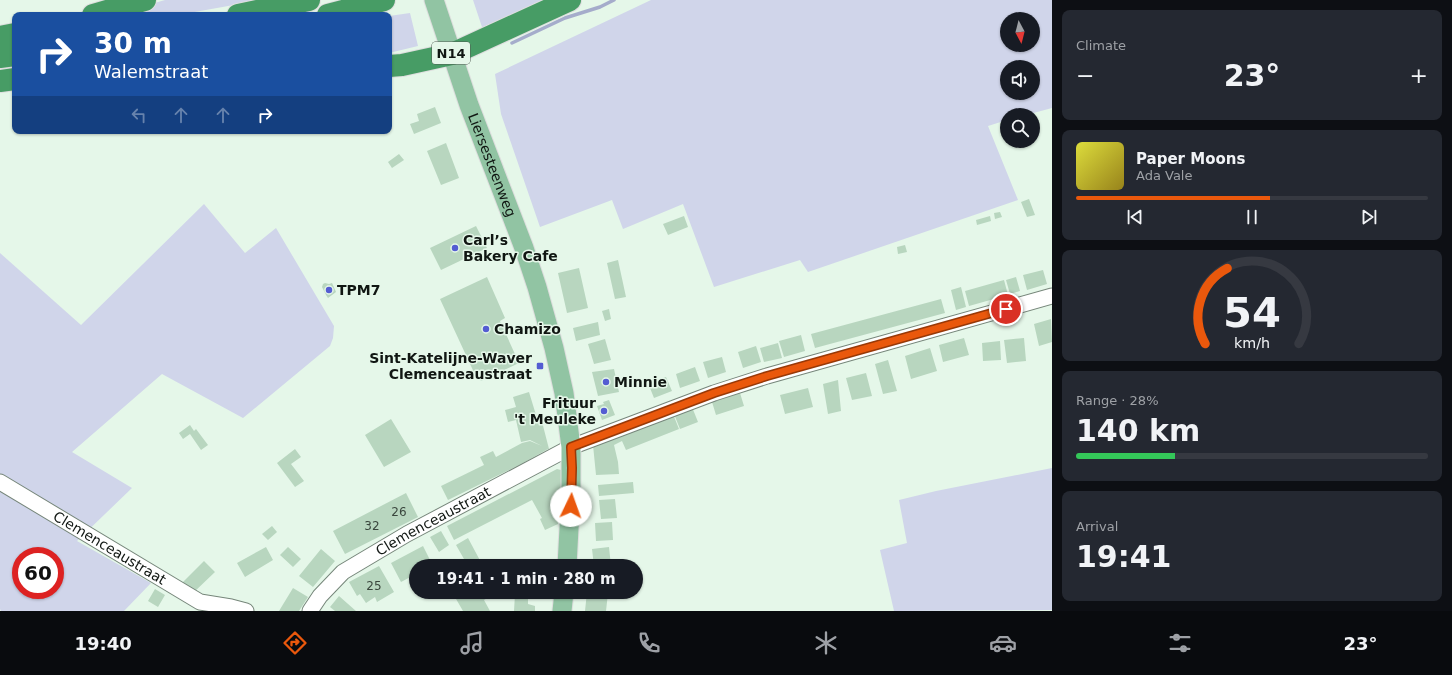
<!DOCTYPE html>
<html lang="en">
<head>
<meta charset="utf-8">
<style>
	:root { --surface:#171b24; --page:#242831; --text:#f1f3f6; --muted:#9ea1a6; --line:#363941; --accent:#ea580c }
	body { margin:0; font-family:"DejaVu Sans",sans-serif; background:var(--page); color:var(--text); height:100vh; display:flex; flex-direction:column; font-size:15px; white-space:nowrap }
	* { box-sizing:border-box; margin:0 }
	p { font-size:13px; color:var(--muted) }
	.icon { flex:none; width:22px; height:22px; fill:none; stroke:currentColor; stroke-width:2; stroke-linecap:round; stroke-linejoin:round }
	.map { position:relative; flex:1; overflow:hidden }
	.sheet { display:flex; flex-direction:column; gap:10px; padding:10px; background:#0d0f14; width:400px }
	.sheet>* { flex:none }
	.hud { position:absolute; left:12px; top:12px; width:380px; height:122px; border-radius:8px; box-shadow:0 1px 3px #0004; background:#1a4fa0; color:#fff; overflow:hidden }
	.needle { width:26px; rotate:173deg }
	.buttons { position:absolute; left:1000px; top:12px; display:grid; gap:8px }
	.buttons a { display:grid; place-items:center; width:40px; height:40px; border-radius:50%; background:var(--surface); box-shadow:0 1px 3px #0004; font-size:20px }
	.speed { position:absolute; left:12px; top:547px; display:flex; gap:8px; font-size:20px; font-weight:700; text-align:center }
	.speed>* { display:grid; place-content:center; width:52px; height:52px; border-radius:50%; background:var(--surface); box-shadow:0 1px 3px #0004; line-height:1 }
	.speed .limit { border:6px solid #d22; background:#fff; color:#111 }
	.pin { position:absolute; display:grid; place-items:center; width:34px; height:34px; color:#fff; margin:-17px; border:2px solid #fff; border-radius:50%; box-shadow:0 1px 4px #0007 }
	.me { position:absolute; width:44px; margin:-22px; rotate:3deg; stroke-linejoin:round; filter:drop-shadow(0 0 3px #0008) }
	.turn { display:flex; align-items:center; gap:14px; height:84px; padding:0 16px; font-size:18px }
	.turn .icon { width:52px; height:52px; stroke-width:2.5 }
	.turn b { display:block; font-size:28px; line-height:34px }
	.lanes { display:flex; align-items:center; height:38px; padding:0 16px; background:#0003; justify-content:center; gap:20px; direction:ltr }
	.lanes .off { opacity:.35 }
	.big { font-size:30px; font-weight:600; line-height:1.1 }
	.sheet .card { flex:1; display:flex; flex-direction:column; justify-content:center; gap:6px; min-width:0; padding:0 14px; border-radius:8px; background:var(--page) }
	.sheet .dial { align-items:center; gap:0 }
	.dial svg { height:104px; overflow:visible; fill:none; stroke:var(--line); stroke-width:7; stroke-linecap:round; text-anchor:middle }
	.dial text { fill:var(--text); stroke:none }
	.song { display:flex; align-items:center; gap:12px }
	.cover { width:48px; height:48px; border-radius:6px; background:linear-gradient(135deg,hsl(60 70% 55%),hsl(50 70% 35%)) }
	.played { height:4px; border-radius:2px; background:linear-gradient(90deg,var(--accent) 55%,var(--line) 55%) }
	.keys { display:flex; justify-content:space-around; direction:ltr }
	.heat { display:flex; justify-content:space-between; align-items:center; font-size:22px; direction:ltr }
	.charge { height:6px; border-radius:3px; background:linear-gradient(90deg,#34c759 28%,var(--line) 0) }
	.trip { position:absolute; left:409px; top:559px; width:234px; height:40px; border-radius:20px; background:var(--surface); box-shadow:0 1px 3px #0004; font-weight:600; line-height:40px; text-align:center }
	.dock { display:flex; height:64px; justify-content:space-around; align-items:center; background:#090b0e; color:var(--muted) }
	.dock .icon { width:28px; height:28px }
	.dock .current { color:var(--accent) }
	.dock b { font-size:18px; color:var(--text) }
	main { display:flex; flex:1; min-height:0 }
	.map>svg:first-child { display:block }
</style>
</head>
<body>
<main>
<div class="map">
<svg width="1052" height="611" viewBox="0 0 1052 611">
	<rect width="100%" height="100%" fill="#e5f7e9"/>
	<!-- green -->
	<path fill="#d0d5ea" fill-rule="evenodd" d="M165,0H261L178,15H113Z
		M473,0H548L483,30Z
		M651,0H1052V108L1026,115H1007V120L988,126L1018,200L808,272L800,260L714,287L683,204L623,229L612,200L540,227L501,114L495,74ZM1007,19H1033V45H1007ZM1007,67H1033V93H1007Z
		M410,13L418,46L389,53V16Z
		M204,204L245,253L276,228L334,326L333,338L330,346L243,418L162,374L72,452L132,488L77,541L151,583L124,611H1L0,609V253L81,325ZM21,556H55V590H21Z
		M1052,468V610L894,611L880,550L907,543L899,500L936,491Z"/>
	<g fill="none" stroke-linecap="round" stroke-linejoin="round">
		<!-- stream -->
		<path stroke="#a5accb" stroke-width="3.5" d="M512,43L565,18L600,7L614,0"/>
	</g>
	<!-- building -->
	<path fill="#b8d6bf" d="M435,107L441,123L414,134L410,124L419,121L417,114Z
		M446,143L459,178L441,185L427,151Z
		M399,154L404,160L392,168L388,162Z
		M1029,199L1035,215L1027,217L1021,202Z
		M1000,212L1002,217L995,219L994,213Z
		M684,216L688,227L668,235L663,224Z
		M990,216L991,221L977,225L976,220Z
		M476,226L487,248L441,270L430,248Z
		M905,245L907,252L898,254L897,247Z
		M618,260L626,297L615,299L607,263Z
		M579,268L588,308L567,313L558,273Z
		M1043,270L1047,284L1027,290L1023,275Z
		M487,277L505,318L500,321L519,363L481,381L479,378L477,379L440,299Z
		M1016,277L1020,291L1010,294L1006,280Z
		M1004,280L1008,295L969,306L965,291Z
		M325,283L329,284L332,283L336,292L328,298L326,295L322,287L323,284Z
		M961,287L966,307L956,310L951,290Z
		M941,299L945,313L815,348L811,334Z
		M609,309L611,319L605,321L602,311Z
		M1051,319L1052,342L1039,346L1034,324Z
		M598,322L600,335L576,341L573,328Z
		M801,335L805,351L784,357L779,341Z
		M964,338L969,355L943,362L939,345Z
		M1024,338L1026,361L1007,363L1004,340Z
		M605,339L611,360L594,364L588,344Z
		M1000,341L1001,360L983,361L982,343Z
		M778,343L782,358L764,362L760,348Z
		M756,346L761,362L743,368L738,352Z
		M930,348L937,371L911,379L905,356Z
		M722,357L726,372L708,378L703,362Z
		M888,360L897,391L883,394L875,364Z
		M695,367L700,381L680,388L676,374Z
		M614,369L619,392L598,396L592,372Z
		M866,373L872,396L852,400L846,378Z
		M666,377L672,391L654,398L648,383Z
		M838,380L841,411L828,414L823,384Z
		M808,388L813,407L785,414L780,395Z
		M529,392L536,415L540,414L549,449H548L523,463L448,500L441,486L484,465L480,457L493,451L496,457L522,443L530,441L542,446L530,440L521,442L516,420L508,422L505,410L516,407L513,397Z
		M740,393L744,406L716,415L712,402Z
		M609,400L615,415L602,420L597,406L604,404L603,402Z
		M692,407L698,422L680,429L674,414Z
		M673,414L679,429L626,450L622,441L614,445L618,462L619,474L596,475L593,445Z
		M391,419L411,452L384,467L365,435Z
		M190,425L194,431L196,429L208,445L201,450L190,434L183,439L179,433Z
		M295,449L301,457L291,464L304,481L295,487L277,463Z
		M557,469L561,470V491L558,524L545,530L540,519L542,518L532,500L454,540L447,526Z
		M633,482L634,493L599,496L598,485Z
		M406,493L418,517L345,554L333,531Z
		M615,499L617,518L601,519L599,500Z
		M612,522L613,540L596,541L595,523Z
		M272,526L277,532L268,540L262,534Z
		M441,531L449,545L439,552L430,537Z
		M468,538L483,566H452L464,559L456,545Z
		M423,546L433,566H416V574L401,582L391,563Z
		M266,547L273,560L245,577L237,563Z
		M288,547L301,559L293,567L280,555Z
		M609,547L611,566H594L592,549Z
		M321,549L335,561L313,587L299,576Z
		M517,560L543,562V566H516Z
		M204,561L215,572L192,594L182,583Z
		M379,566L394,592L377,602L375,597L366,603L360,594L357,596L349,582Z
		M293,588L308,597L299,611H279Z
		M155,589L165,595L158,607L148,601Z
		M452,592H498L484,600L490,611H463Z
		M510,592H528V604L535,606V611H514L515,594Z
		M587,592L608,593L606,611H585Z
		M339,596L356,611H335L330,607Z"/>
	<g fill="none" stroke-linecap="round" stroke-linejoin="round">
		<defs>
			<g id="minor">
				<path id="s1" d="M0,482L200,602L231,607L246,611"/>
				<path id="s2" d="M310,611L320,596L343,572L407,534L571,447L714,393L767,376L1052,296"/>
			</g>
			<g id="major">
				<path id="s3" d="M434,0L469,105L524,248L537,287L554,348L564,393L571,447V491L567,566"/>
				<path d="M562,611L564,592"/>
			</g>
			<path id="highway" d="M93,15L145,0
				M238,15L309,0
				M328,15L384,0
				M0,37L15,34
				M0,57L15,55
				M389,66L402,65L452,54L570,0
				M0,81L15,79"/>
		</defs>
		<!-- minor casing -->
		<use href="#minor" stroke="#76867a" stroke-width="17"/>
		<!-- major casing -->
		<use href="#major" stroke="#dedede" stroke-width="21"/>
		<!-- highway casing -->
		<use href="#highway" stroke="#dedede" stroke-width="24"/>
		<!-- minor -->
		<use href="#minor" stroke="#fff" stroke-width="15"/>
		<!-- major -->
		<use href="#major" stroke="#91c4a3" stroke-width="19"/>
		<!-- highway -->
		<use href="#highway" stroke="#479c65" stroke-width="22"/>
	</g>
	<g fill="none" stroke-linecap="round" stroke-linejoin="round">
		<defs>
			<path id="route" d="M571,506L572,468L571,447L714,393L767,376L1006,309"/>
		</defs>
		<!-- route casing -->
		<use href="#route" stroke="#983908" stroke-width="10"/>
		<!-- route -->
		<use href="#route" stroke="#ea580c" stroke-width="7"/>
	</g>
	<!-- markers -->
	<g fill="#545cd2" stroke="#e5f7e9" stroke-width="1.5">
		<circle cx="455" cy="248" r="4"/>
		<circle cx="329" cy="290" r="4"/>
		<circle cx="486" cy="329" r="4"/>
		<rect x="536" y="362" width="8" height="8" rx="2"/>
		<circle cx="606" cy="382" r="4"/>
		<circle cx="604" cy="411" r="4"/>
	</g>
	<g text-anchor="middle" dominant-baseline="central" stroke-width="3" stroke-linejoin="round" paint-order="stroke">
		<!-- number labels -->
		<g font-size="12" fill="#3a463d">
			<text x="399" y="512">26</text>
			<text x="372" y="526">32</text>
			<text x="374" y="586">25</text>
		</g>
		<!-- shield labels -->
		<rect fill="#e5f7e9" stroke="#505a52" stroke-width="1" x="432" y="42" width="38" height="22" rx="3"/>
		<g font-size="13" font-weight="bold" fill="#101612">
			<text x="451" y="53">N14</text>
		</g>
		<!-- street labels -->
		<g font-size="14" fill="#101612" stroke="#e5f7e9">
			<text stroke="none"><textPath href="#s3" startOffset="175">Liersesteenweg</textPath></text>
			<text stroke="none"><textPath href="#s2" startOffset="155">Clemenceaustraat</textPath></text>
			<text stroke="none"><textPath href="#s1" startOffset="128">Clemenceaustraat</textPath></text>
		</g>
		<!-- poi labels -->
		<g font-size="14" font-weight="bold" fill="#101612" stroke="#e5f7e9" text-anchor="start">
			<text x="463" y="240">Carl’s<tspan x="463" dy="16">Bakery Cafe</tspan></text>
			<text x="337" y="290">TPM7</text>
			<text x="494" y="329">Chamizo</text>
			<text x="532" y="358" text-anchor="end">Sint-Katelijne-Waver<tspan x="532" dy="16">Clemenceaustraat</tspan></text>
			<text x="614" y="382">Minnie</text>
			<text x="596" y="403" text-anchor="end">Frituur<tspan x="596" dy="16">'t Meuleke</tspan></text>
		</g>
	</g>
</svg>
<div class="buttons">
<a><svg class="needle" viewBox="-14 -14 28 28"><path d="M0-13l5 13h-10z" fill="#e53935"/><path d="M0 13l5-13h-10z" fill="#9ea1a6"/></svg></a>
<a><svg class="icon" aria-label="sound" viewBox="0 0 24 24"><path d="M4 9h4l5-4v14l-5-4H4zM17 9q2 3 0 6"/></svg></a>
<a><svg class="icon" aria-label="search" viewBox="0 0 24 24"><circle cx="10" cy="10" r="6"/><path d="M15 15l6 6"/></svg></a>
</div>
<div class="speed"><div class="limit">60</div></div>
<div class="pin" style="left:1006px;top:309px;background:#d93025"><svg class="icon" aria-label="arrive" viewBox="0 0 24 24"><path d="M6 21V4h12l-3 4 3 4H6"/></svg></div>
<svg class="me" style="left:571px;top:506px" viewBox="-20 -20 40 40"><circle r="19" fill="#fff"/><path d="M0-13L10 11 0 6-10 11z" fill="#ea580c"/></svg>
<div class="trip">19:41 · 1 min · 280 m</div>
<div class="hud">
<div class="turn"><svg class="icon" aria-label="right" viewBox="0 0 24 24"><path d="M7 20v-9h11M14 6l5 5-5 5"/></svg><div><b>30 m</b>Walemstraat</div></div>
<div class="lanes"><svg class="icon off" aria-label="left" viewBox="0 0 24 24"><path d="M17 20v-9H6M10 6l-5 5 5 5"/></svg><svg class="icon off" aria-label="ahead" viewBox="0 0 24 24"><path d="M12 20V5M6 11l6-6 6 6"/></svg><svg class="icon off" aria-label="ahead" viewBox="0 0 24 24"><path d="M12 20V5M6 11l6-6 6 6"/></svg><svg class="icon" aria-label="right" viewBox="0 0 24 24"><path d="M7 20v-9h11M14 6l5 5-5 5"/></svg></div>
</div>
</div>
<section class="sheet">
<div class="card"><p>Climate</p>
<div class="heat"><a>−</a><b class="big">23°</b><a>+</a></div>
</div>
<div class="card">
<div class="song"><i class="cover"></i><div><b>Paper Moons</b><p>Ada Vale</p></div></div>
<div class="played"></div>
<div class="keys"><svg class="icon" aria-label="previous" viewBox="0 0 24 24"><path d="M18 5L8 12l10 7zM5 5v14"/></svg><svg class="icon" aria-label="pause" viewBox="0 0 24 24"><path d="M8 5v14M16 5v14"/></svg><svg class="icon" aria-label="next" viewBox="0 0 24 24"><path d="M6 5l10 7-10 7zM19 5v14"/></svg></div>
</div>
<div class="card dial"><svg viewBox="0 0 100 80">
<path d="M14 69A42 42 0 1 1 86 69"/>
<path d="M14 69A42 42 0 0 1 31 11" stroke="#ea580c"/>
<text x="50" y="56" font-size="32" font-weight="700">54</text>
<text x="50" y="72" font-size="11">km/h</text>
</svg></div>
<div class="card"><p>Range · 28%</p><b class="big">140 km</b><div class="charge"></div></div>
<div class="card"><p>Arrival</p><b class="big">19:41</b></div>
</section>
</main>
<nav class="dock">
<b>19:40</b>
<svg class="icon current" aria-label="directions" viewBox="0 0 24 24"><path d="M12 3l9 9-9 9-9-9zM9 14v-3h6M13 9l2 2-2 2"/></svg>
<svg class="icon" aria-label="music" viewBox="0 0 24 24"><path d="M9 18V5l10-2v13"/><circle cx="6" cy="18" r="3"/><circle cx="16" cy="16" r="3"/></svg>
<svg class="icon" aria-label="phone" viewBox="0 0 24 24"><path d="M5 4h4l2 5-3 2q2 4 5 5l2-3 5 2v4C11 20 4 13 5 4z"/></svg>
<svg class="icon" aria-label="climate" viewBox="0 0 24 24"><path d="M12 3v18M4 7l16 10M4 17L20 7"/></svg>
<svg class="icon" aria-label="car" viewBox="0 0 24 24"><path d="M5 17H2v-5l4-1 3-4h7l3 4 3 1v5h-3M9 17h6M6 11h13"/><circle cx="7" cy="17" r="2"/><circle cx="17" cy="17" r="2"/></svg>
<svg class="icon" aria-label="filters" viewBox="0 0 24 24"><path d="M4 7h16M4 17h16"/><circle cx="9" cy="7" r="2"/><circle cx="15" cy="17" r="2"/></svg>
<b>23°</b>
</nav>
</body>
</html>
